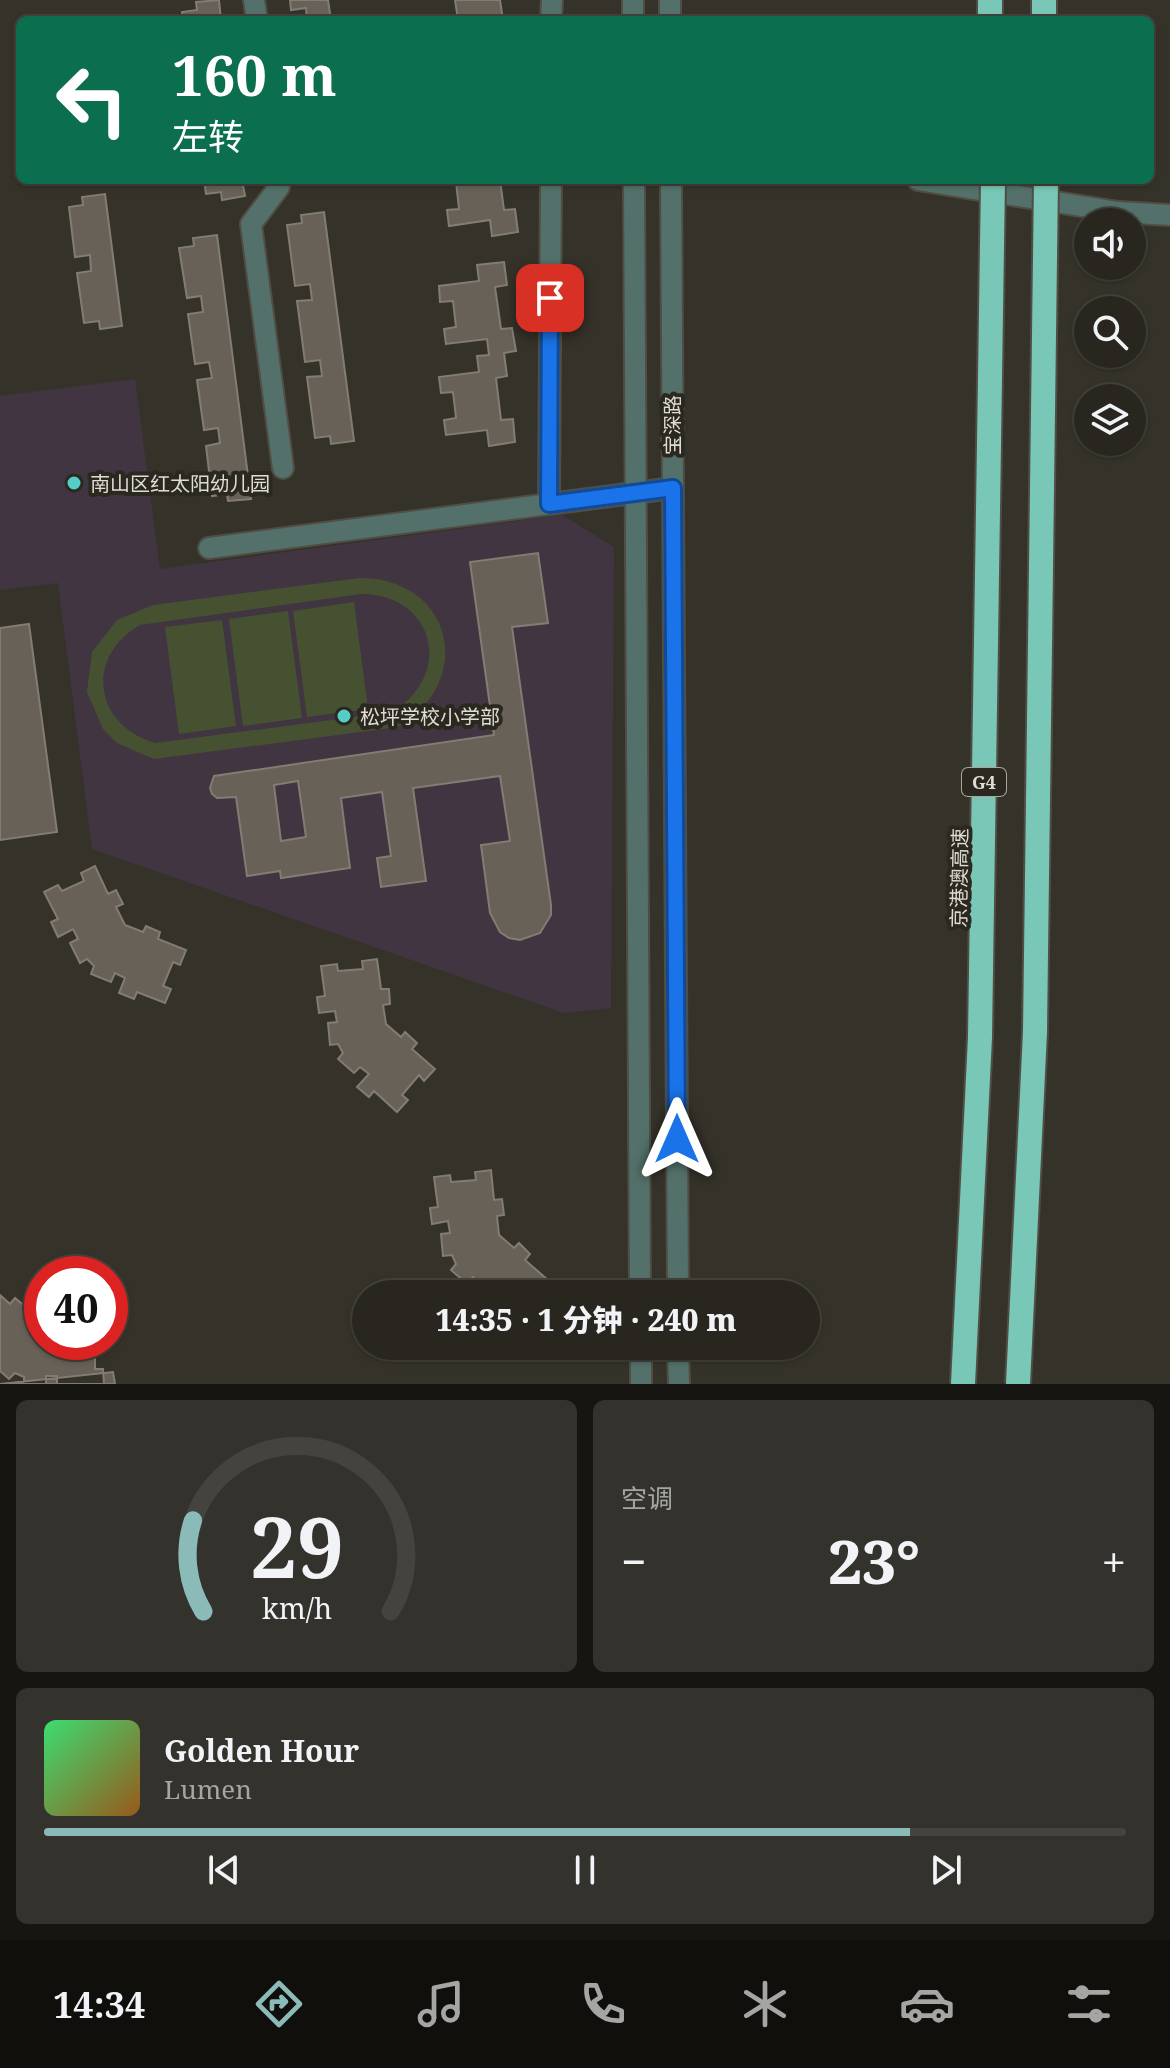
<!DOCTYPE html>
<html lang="zh">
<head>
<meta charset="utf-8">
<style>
	:root { --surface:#28261f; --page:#34322c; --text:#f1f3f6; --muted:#a5a5a4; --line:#44433d; --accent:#8bbbb9 }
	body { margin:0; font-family:"Noto Serif","Noto Sans SC",serif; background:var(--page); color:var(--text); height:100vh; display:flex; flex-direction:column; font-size:30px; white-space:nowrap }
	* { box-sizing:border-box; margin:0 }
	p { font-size:26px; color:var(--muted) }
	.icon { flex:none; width:44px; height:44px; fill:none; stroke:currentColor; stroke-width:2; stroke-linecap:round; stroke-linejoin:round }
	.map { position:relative; height:1384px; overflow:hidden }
	.panel { display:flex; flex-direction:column; gap:16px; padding:16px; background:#161511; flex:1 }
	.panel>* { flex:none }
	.guide { position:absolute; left:16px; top:16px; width:1138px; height:168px; border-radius:12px; box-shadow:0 2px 6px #0004,0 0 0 2px var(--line); background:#0b6e4f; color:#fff; overflow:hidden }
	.fabs { position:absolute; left:1074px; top:208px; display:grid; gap:16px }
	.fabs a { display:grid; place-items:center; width:72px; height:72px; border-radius:50%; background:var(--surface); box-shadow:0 2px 6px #0004,0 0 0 2px var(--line); font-size:40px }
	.speed { position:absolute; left:24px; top:1256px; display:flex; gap:16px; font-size:40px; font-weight:700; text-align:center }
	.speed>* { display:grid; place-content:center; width:104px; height:104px; border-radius:50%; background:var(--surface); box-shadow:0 2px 6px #0004,0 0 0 2px var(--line); line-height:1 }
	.speed .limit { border:12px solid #d22; background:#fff; color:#111 }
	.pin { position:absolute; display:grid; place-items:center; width:68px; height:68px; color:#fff; margin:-34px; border-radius:16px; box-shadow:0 4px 12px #0006 }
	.me { position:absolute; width:88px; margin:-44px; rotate:0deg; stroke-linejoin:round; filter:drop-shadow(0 0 6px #0008) }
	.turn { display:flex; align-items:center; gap:28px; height:168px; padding:0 24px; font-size:36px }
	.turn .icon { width:104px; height:104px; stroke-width:2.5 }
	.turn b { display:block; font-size:56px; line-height:68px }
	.big { font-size:60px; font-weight:800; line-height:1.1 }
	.panel .tile { flex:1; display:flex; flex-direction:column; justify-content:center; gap:12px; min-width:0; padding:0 28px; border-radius:12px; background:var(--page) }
	.panel .dial { align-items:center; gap:0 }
	.dial svg { height:208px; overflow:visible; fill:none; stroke:var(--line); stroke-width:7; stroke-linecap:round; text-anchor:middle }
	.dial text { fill:var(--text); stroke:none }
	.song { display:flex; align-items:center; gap:24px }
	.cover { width:96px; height:96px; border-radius:12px; background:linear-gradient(135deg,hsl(140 70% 55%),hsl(30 70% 35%)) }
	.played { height:8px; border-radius:4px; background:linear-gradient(90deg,var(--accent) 80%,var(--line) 80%) }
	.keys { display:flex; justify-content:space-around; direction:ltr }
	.heat { display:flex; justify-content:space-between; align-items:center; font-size:44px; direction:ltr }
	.panel .tiles { flex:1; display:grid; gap:16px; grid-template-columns:1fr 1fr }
	.tile:last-child { grid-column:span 2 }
	.trip { position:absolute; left:352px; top:1280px; width:468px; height:80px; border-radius:40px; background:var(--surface); box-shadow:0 2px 6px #0004,0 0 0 2px var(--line); font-weight:800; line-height:80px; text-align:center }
	.tab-bar { display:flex; height:128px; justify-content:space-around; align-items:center; background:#100f0c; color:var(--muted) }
	.tab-bar .icon { width:56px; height:56px }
	.tab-bar .active { color:var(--accent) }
	.tab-bar b { font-size:36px; color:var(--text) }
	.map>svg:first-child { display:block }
</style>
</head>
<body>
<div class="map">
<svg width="1170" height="1384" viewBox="0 0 1170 1384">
	<rect width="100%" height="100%" fill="#353229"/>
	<!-- education -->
	<path fill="#423542" d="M135,379L160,569L562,515L614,547L611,1008L564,1013L92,849L58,583L0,590V396Z"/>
	<!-- green -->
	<path fill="#465132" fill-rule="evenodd" d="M360,578C452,578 477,680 398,727L154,759L117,743L103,729L87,692L92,652L117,620L153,605ZM361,594C434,594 455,674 392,712L156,743C94,726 84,657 140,625Z
		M354,602L368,709L307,717L293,611Z
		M288,611L302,718L243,726L229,619Z
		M222,620L236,726L179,734L165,627Z"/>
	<!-- building -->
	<path fill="#686158" stroke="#837c72" stroke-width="2" fill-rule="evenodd" d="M219,0L221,20H183L182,12L197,10L196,2Z
		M290,0H328L331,20H307L306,8L291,10Z
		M455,0H500L503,20H458Z
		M204,180H242L245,196L222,200L221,192L206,194Z
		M443,180H500L504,210L515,209L518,232L492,236L490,220L449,226L447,210L459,209L456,182L443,183Z
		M105,194L122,326L100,329L99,321L84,323L77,273L91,271L90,255L75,257L69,207L83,205L82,197Z
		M324,212L354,441L331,444L330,436L315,438L307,377L322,376L320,360L305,362L297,301L312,300L310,284L295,286L287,225L302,223L301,215Z
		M217,235L251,499L228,501L227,494L212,496L206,446L220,443L218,428L204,430L197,380L212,378L209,362L195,364L188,314L203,312L201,296L187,298L179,248L194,246L193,238Z
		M504,262L507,285L495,287L501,329L512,328L516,351L504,353L507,376L496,378L501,420L513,419L515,442L489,446L487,430L446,435L444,420L456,418L453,392L441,393L439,377L479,372L477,356L489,355L487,339L446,344L444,329L456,327L453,301L440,302L439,286L479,281L477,265Z
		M538,553L548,623L512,627L551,905V915L540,933L520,940L509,938L500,932L490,913L481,845L510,841L500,776L413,788L426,881L381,887L377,858L391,856L382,792L341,798L350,868L281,878L280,871L247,876L236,797L217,798L212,794L210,788L214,776L494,735L470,562ZM298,781L306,837L281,841L274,785Z
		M29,624L57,832L0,840V628Z
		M95,866L108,894L116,890L123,904L116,907L125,925L143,932L146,926L160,932L158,939L186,950L180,965L173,962L163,986L171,989L165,1003L137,992L134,999L119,993L125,978L115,973L111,982L91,974L94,966L87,959L80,963L70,943L78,939L73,929L58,937L51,922L58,919L44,892L58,885L62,891L84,881L81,873Z
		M377,959L381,989H389L390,1004L383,1005L386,1024L401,1037L405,1032L417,1043L412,1049L435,1069L424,1081L419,1075L402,1095L408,1100L397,1112L374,1091L369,1097L357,1087L369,1074L360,1067L354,1073L338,1059L343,1053L338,1044L330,1045L328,1023L337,1022L335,1011L319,1013L317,997L325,996L321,966L337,964L338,971L363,969L362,961Z
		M491,1170L494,1200L502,1199L504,1215L497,1216L499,1235L514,1248L519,1243L530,1254L525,1260L548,1280L537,1292L532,1287L525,1294H474L482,1285L473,1277L467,1284L451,1270L456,1264L452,1255L443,1256L441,1234L450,1233L448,1221L432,1224L430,1208L438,1207L434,1177L450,1175L451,1182L476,1180L475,1172Z
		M0,1295L10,1304L15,1298L27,1308L23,1314L37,1327H42V1342H103L95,1343V1369H103L104,1384H57V1376H46V1384H24V1377L15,1373L9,1379L0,1371Z
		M113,1372L115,1384H0Z"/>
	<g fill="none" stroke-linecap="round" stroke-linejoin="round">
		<defs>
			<path id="minor" d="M254,0L257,20
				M633,0V20
				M670,0V20
				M551,20L552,0
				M278,180L279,187L251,224L283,468
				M634,180L640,1294
				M671,180L678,1294
				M918,180L1118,212L1170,215
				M549,504L551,180
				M209,548L673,488
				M641,1346V1384
				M678,1346L679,1384"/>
			<path id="highway" d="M990,0V20
				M1044,0V20"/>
		</defs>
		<!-- minor casing -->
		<use href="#minor" stroke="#504d45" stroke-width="24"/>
		<!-- highway casing -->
		<use href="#highway" stroke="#504d45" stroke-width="28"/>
		<!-- minor -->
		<use href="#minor" stroke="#53716a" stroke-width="20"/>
		<!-- highway -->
		<use href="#highway" stroke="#79c7b6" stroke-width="24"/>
		<defs>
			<path id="highway-bridge" d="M963,1384L980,1037L993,180
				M1018,1384L1035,1032L1046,180"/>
		</defs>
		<!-- highway-bridge casing -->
		<use href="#highway-bridge" stroke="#504d45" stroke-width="28" stroke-linecap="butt"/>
		<!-- highway-bridge -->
		<use href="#highway-bridge" stroke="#79c7b6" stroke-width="24"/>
	</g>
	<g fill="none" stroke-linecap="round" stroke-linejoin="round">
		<defs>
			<path id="route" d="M550,298L549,504L673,488L677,1139"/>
		</defs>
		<!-- route casing -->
		<use href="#route" stroke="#114b97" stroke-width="20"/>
		<!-- route -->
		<use href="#route" stroke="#1a73e8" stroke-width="14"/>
	</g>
	<!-- markers -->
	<g fill="#54cdc8" stroke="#2b281f" stroke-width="3">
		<circle cx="74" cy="483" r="8"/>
		<circle cx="344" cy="716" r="8"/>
	</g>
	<g text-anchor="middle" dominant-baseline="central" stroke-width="8" stroke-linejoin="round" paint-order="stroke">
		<!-- shield labels -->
		<rect fill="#2b281f" stroke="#a8a69f" stroke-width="2" x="962" y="768" width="44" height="28" rx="6"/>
		<g font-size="18" font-weight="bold" fill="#dedcd6">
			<text x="984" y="782">G4</text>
		</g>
		<!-- street labels -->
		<g font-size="20" fill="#dedcd6" stroke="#2b281f">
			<text transform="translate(672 425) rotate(-90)">宝深路</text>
			<text transform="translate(959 878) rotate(-89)">京港澳高速</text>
		</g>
		<!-- poi labels -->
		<g font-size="20" fill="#dedcd6" stroke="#2b281f" text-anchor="start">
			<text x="90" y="483">南山区红太阳幼儿园</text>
			<text x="360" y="716">松坪学校小学部</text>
		</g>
	</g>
</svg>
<div class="fabs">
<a><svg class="icon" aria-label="sound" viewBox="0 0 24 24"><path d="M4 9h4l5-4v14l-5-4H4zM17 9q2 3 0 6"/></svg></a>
<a><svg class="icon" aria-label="search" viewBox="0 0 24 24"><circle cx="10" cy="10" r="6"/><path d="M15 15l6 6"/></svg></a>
<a><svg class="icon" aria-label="layers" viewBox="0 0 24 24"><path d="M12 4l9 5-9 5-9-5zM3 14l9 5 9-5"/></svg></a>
</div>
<div class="speed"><div class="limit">40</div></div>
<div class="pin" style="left:550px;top:298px;background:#d93025"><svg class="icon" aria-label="arrive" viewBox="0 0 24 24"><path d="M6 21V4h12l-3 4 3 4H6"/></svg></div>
<svg class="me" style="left:677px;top:1139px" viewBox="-20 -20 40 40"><path d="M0-17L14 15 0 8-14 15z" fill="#1a73e8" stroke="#fff" stroke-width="4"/></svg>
<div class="trip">14:35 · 1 分钟 · 240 m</div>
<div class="guide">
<div class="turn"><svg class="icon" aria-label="left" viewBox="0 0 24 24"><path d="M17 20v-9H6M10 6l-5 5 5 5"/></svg><div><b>160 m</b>左转</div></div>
</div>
</div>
<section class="panel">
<div class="tiles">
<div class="tile dial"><svg viewBox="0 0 100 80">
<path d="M14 69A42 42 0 1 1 86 69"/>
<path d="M14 69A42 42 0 0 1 10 34" stroke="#8bbbb9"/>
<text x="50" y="56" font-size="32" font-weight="700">29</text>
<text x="50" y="72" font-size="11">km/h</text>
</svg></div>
<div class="tile"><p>空调</p>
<div class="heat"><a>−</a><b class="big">23°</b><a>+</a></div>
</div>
<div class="tile">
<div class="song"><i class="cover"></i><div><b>Golden Hour</b><p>Lumen</p></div></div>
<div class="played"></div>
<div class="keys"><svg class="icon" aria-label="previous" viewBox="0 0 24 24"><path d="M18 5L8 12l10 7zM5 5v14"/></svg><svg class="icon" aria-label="pause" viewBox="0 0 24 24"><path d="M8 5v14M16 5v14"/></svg><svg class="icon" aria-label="next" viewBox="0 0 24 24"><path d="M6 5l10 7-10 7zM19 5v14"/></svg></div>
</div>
</div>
</section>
<nav class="tab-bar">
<b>14:34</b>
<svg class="icon active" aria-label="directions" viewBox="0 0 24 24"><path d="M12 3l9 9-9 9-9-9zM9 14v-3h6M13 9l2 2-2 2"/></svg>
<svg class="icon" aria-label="music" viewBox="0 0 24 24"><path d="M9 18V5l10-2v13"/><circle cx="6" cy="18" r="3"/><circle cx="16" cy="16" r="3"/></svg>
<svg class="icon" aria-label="phone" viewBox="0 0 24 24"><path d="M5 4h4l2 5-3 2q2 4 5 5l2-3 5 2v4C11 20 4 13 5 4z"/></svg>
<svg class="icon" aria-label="climate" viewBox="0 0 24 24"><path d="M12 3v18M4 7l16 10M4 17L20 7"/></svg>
<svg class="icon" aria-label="car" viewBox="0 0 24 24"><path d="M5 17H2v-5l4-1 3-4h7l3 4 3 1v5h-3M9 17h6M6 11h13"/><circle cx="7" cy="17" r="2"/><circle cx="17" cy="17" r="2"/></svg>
<svg class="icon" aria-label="filters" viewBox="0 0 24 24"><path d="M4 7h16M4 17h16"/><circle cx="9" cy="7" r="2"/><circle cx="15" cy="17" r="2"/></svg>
</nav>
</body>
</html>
